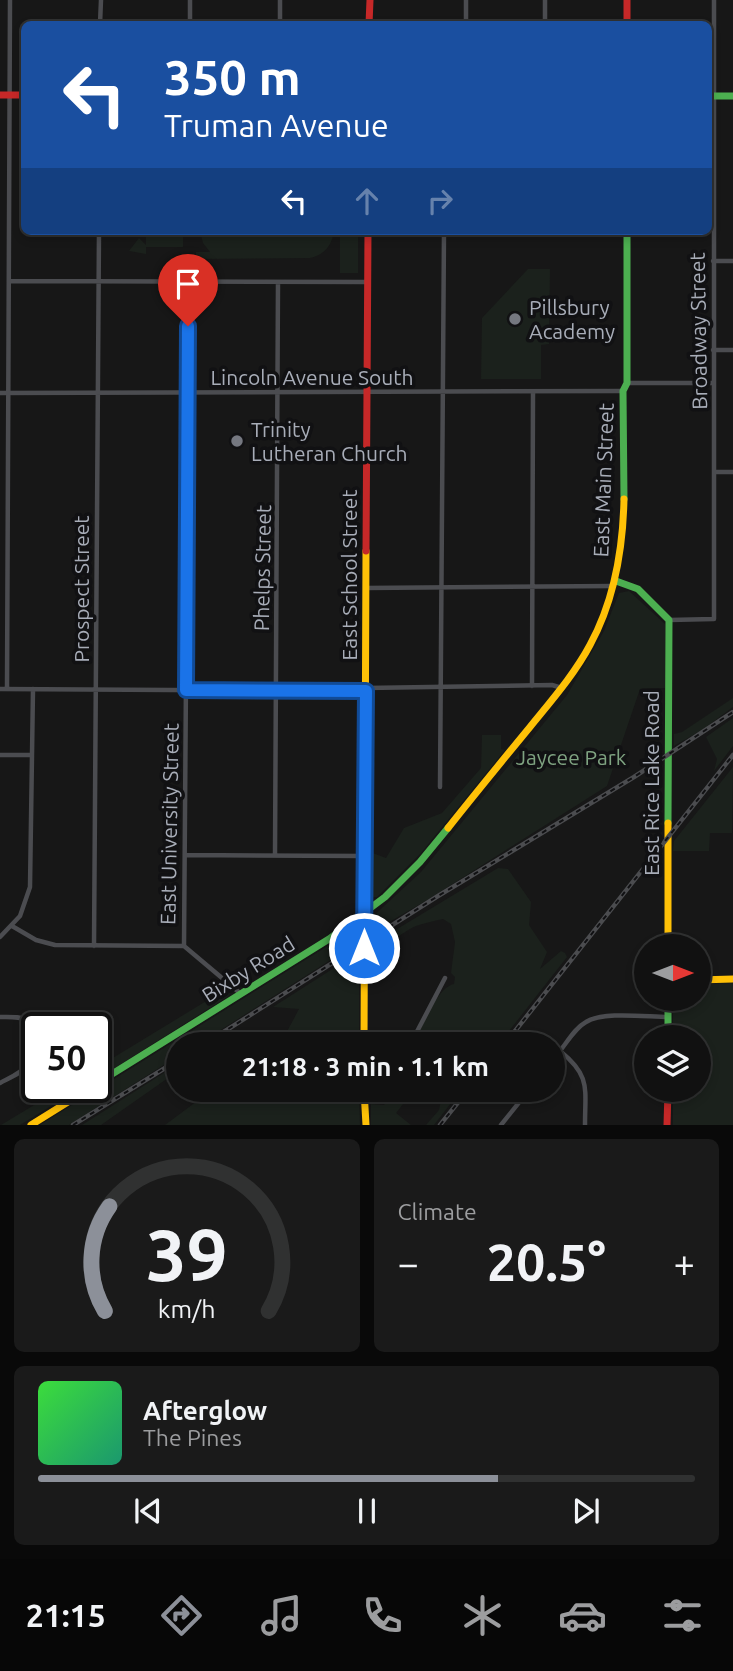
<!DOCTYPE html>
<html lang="en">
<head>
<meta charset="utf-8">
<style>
	:root { --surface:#111; --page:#1a1a1a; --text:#f1f3f6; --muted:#9c9d9f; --line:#303131; --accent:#8c9099 }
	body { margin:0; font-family:Ubuntu,sans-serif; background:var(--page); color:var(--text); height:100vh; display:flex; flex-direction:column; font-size:26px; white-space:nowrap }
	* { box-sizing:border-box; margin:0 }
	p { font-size:23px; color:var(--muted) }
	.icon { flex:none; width:38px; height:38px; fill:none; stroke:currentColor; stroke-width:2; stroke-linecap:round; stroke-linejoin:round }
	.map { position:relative; height:1125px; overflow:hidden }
	.side { display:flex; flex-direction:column; gap:14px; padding:14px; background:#090909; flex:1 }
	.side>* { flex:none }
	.banner { position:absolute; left:21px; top:21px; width:691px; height:214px; border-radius:10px; box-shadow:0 4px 10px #0003,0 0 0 2px var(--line); background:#1a4fa0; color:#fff; overflow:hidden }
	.needle { width:46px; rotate:90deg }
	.fabs { position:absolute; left:634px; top:934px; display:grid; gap:14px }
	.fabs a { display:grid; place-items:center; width:77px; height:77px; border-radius:50%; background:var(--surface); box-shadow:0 4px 10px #0003,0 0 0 2px var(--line); font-size:35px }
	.speed { position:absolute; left:21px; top:1012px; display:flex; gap:14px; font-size:35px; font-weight:700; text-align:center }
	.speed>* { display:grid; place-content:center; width:91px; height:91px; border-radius:50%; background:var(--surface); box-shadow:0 4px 10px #0003,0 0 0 2px var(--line); line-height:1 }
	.speed .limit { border:4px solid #111; border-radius:10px; background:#fff; color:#111 }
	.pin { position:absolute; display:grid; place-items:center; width:60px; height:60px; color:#fff; margin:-72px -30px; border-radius:50% 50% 50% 0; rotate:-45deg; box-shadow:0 0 7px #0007 }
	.pin .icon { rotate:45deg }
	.me { position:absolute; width:77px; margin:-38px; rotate:0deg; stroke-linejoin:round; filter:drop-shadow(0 0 5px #0008) }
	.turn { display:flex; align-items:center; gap:24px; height:147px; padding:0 28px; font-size:32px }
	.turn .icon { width:91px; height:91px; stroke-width:2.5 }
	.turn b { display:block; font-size:49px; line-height:60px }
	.lanes { display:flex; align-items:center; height:66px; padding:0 28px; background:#0003; justify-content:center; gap:35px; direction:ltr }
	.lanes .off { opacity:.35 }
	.big { font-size:52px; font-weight:700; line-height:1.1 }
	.side .widget { flex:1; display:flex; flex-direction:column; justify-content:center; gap:10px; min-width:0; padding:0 24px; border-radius:10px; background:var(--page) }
	.side .dial { align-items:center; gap:0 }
	.dial svg { height:182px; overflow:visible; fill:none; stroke:var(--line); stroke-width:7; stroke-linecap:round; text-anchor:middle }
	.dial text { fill:var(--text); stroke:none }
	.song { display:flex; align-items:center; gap:21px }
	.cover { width:84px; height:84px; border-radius:10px; background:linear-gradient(135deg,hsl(120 70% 55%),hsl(160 70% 35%)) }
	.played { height:7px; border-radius:4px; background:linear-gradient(90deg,var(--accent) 70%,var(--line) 70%) }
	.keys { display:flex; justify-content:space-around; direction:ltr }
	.heat { display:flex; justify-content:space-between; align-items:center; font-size:38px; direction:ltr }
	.side .tiles { flex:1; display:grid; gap:14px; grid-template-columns:1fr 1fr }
	.widget:last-child { grid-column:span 2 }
	.trip { position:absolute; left:166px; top:1032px; width:399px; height:70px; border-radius:35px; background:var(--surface); box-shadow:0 4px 10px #0003,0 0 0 2px var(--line); font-weight:700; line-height:70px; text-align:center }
	.dock { display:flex; height:112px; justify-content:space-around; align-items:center; background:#070707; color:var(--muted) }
	.dock .icon { width:49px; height:49px }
	.dock .on { color:var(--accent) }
	.dock b { font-size:32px; color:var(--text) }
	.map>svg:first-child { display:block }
</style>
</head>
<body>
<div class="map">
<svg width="733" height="1125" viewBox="0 0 733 1125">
	<rect width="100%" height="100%" fill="#171717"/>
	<!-- green -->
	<path fill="#1b211c" d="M146,231H183V247H146V254L129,251L139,238L146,245Z
		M200,231H334C332,246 324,255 310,258L196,259V252H210L203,243Z
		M340,231H358V273H340Z
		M528,269H550L549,344L541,345V379H481L482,318Z
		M629,591L665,624V688L640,689L607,786L429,899L372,932L370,919L421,872L567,695L604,631L619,593Z
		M733,698V707L702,730L674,746V734L682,732Z
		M733,718V746L714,771L717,759L706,737Z
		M482,735H501V749L505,750L421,853L377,897H370V852L386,858L404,828L442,813L481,768Z
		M733,767L732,833H710L709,851H673L674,841Z
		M498,868L508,869L531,902L529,925L547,952L540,969L561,951L565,953L567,957L498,1045H413C422,1028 436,988 454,984L455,977L451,973L455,942L451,924L443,919C434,921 424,923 416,926C397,934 393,947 369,946Z
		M355,929L359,930V942L197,1045H178V1056L69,1125H40Z
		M359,952V1045H275L283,1039L299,1009L273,1007Z
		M733,983V1125H673V1090H698V1038H673V999H698V984Z
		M226,989L230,994L227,997L102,1076L100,1075L98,1067Z
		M178,1064V1071L101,1125H82Z
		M64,1087H82L20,1125H1Z
		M212,1090H359L360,1125H165Z
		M394,1090H414L396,1113L411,1125H371V1104L384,1105Z
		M438,1090H461L434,1125H426L439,1110L442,1095Z"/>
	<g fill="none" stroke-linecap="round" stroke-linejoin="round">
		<!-- street -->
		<path stroke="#4b4c50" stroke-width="4.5" d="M100,24L101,0
			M190,24V0
			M280,24V0
			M466,24V0
			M545,24V0
			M713,261H733
			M9,281L368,282
			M713,350H733
			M627,383H713
			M0,393L623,391
			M715,472H733
			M366,588L614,586
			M669,620L714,619V0
			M532,686L533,392
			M366,688L552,685L562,688
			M0,689L366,691
			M7,689L10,0
			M0,755H32
			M440,787L444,231
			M185,855L365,856
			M275,855L278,282
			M12,926L36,940L55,945L184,946
			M0,937L20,916L30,887L33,689
			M94,946L99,231
			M184,946L189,281
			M184,946L241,994
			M0,1017C24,1017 31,1015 31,1042C31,1050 32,1057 28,1064C22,1073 9,1078 0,1083
			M94,1027L96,1014
			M410,1045L445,978
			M560,1051C568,1041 575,1028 586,1022C603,1011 647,1017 668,1017
			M553,1060L560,1051C591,1076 585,1088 585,1125
			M365,1101L380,1100L386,1090
			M501,1125L529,1090"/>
		<!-- fast -->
		<path stroke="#4caf50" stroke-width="7" d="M709,96H733
			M624,499L623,391L627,383V231
			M616,581L638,589L669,620L668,823
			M668,999V1038
			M96,1084L329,939L385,897L420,862L448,828"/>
		<!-- slow -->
		<path stroke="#ffc107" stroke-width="7" d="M448,828C475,794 502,761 530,727C551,701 574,675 590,645C614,601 623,548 624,499
			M668,947V823
			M698,980L733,979
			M364,1045L366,551
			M364,1090L366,1125
			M31,1125L92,1087"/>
		<!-- jam -->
		<path stroke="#c62828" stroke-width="7" d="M627,0V24
			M369,24L370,0
			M0,95H24
			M366,551L368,231
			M667,1125L668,1090"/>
		<defs>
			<path id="rail" d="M203,1045L438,896L634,777L733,712
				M504,1045L733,755
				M73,1125L178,1060
				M440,1125L468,1090"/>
		</defs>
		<!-- rail casing -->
		<use href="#rail" stroke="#4b4c4f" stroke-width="4.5"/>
		<!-- rail -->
		<use href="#rail" stroke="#111113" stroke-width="2" stroke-dasharray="5" stroke-linecap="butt"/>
	</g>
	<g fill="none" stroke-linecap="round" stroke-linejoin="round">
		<defs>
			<path id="route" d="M188,326L186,690L366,691L364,948"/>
		</defs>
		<!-- route casing -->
		<use href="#route" stroke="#114b97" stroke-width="18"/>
		<!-- route -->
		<use href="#route" stroke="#1a73e8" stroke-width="12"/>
	</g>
	<!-- markers -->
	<g fill="#757880" stroke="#111113" stroke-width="2.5">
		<circle cx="515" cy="319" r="7"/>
		<circle cx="237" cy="441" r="7"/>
	</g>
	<g text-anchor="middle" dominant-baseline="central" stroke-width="7" stroke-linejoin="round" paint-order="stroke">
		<!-- poi labels -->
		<g font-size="21" fill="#a8adb8" stroke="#111113" text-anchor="start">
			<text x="529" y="307">Pillsbury<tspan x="529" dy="24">Academy</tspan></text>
			<text x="251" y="429">Trinity<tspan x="251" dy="24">Lutheran Church</tspan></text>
		</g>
		<!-- street labels -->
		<g font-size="21" fill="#a8adb8" stroke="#111113">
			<text transform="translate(698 331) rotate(-91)">Broadway Street</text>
			<text x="312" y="377">Lincoln Avenue South</text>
			<text transform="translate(603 480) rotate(-88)">East Main Street</text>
			<text transform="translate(262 568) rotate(-89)">Phelps Street</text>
			<text transform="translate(349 575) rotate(-90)">East School Street</text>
			<text transform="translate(81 589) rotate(-90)">Prospect Street</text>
			<text transform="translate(651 783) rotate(-90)">East Rice Lake Road</text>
			<text transform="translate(169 824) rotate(-89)">East University Street</text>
			<text transform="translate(248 969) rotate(-32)">Bixby Road</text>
		</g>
		<!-- park labels -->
		<g font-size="21" fill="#7fa381" stroke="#111113">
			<text x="571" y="757">Jaycee Park</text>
		</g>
	</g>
</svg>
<div class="fabs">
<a><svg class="needle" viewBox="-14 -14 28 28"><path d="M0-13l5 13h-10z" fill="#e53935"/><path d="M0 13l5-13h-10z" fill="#9c9d9f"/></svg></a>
<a><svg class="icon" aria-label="layers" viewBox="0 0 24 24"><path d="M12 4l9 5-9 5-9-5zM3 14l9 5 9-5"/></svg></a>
</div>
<div class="speed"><div class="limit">50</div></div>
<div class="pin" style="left:188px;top:326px;background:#d93025"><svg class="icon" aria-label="arrive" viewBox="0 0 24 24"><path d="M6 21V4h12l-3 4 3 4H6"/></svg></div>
<svg class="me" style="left:364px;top:948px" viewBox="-20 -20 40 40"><circle r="17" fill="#1a73e8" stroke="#fff" stroke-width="3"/><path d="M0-11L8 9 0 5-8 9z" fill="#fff"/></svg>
<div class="trip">21:18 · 3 min · 1.1 km</div>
<div class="banner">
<div class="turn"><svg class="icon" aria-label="left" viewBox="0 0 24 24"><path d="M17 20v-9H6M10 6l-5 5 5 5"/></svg><div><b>350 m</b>Truman Avenue</div></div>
<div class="lanes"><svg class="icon" aria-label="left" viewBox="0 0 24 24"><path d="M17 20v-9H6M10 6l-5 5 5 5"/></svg><svg class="icon off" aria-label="ahead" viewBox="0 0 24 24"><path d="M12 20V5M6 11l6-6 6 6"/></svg><svg class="icon off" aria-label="right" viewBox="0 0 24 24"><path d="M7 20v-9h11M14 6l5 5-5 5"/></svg></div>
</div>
</div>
<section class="side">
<div class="tiles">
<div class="widget dial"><svg viewBox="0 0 100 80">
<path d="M14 69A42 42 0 1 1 86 69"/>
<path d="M14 69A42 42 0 0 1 16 23" stroke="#8c9099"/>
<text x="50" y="56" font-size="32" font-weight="700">39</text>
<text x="50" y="72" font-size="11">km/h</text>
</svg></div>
<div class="widget"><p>Climate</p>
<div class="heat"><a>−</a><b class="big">20.5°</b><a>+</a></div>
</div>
<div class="widget">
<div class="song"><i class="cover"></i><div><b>Afterglow</b><p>The Pines</p></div></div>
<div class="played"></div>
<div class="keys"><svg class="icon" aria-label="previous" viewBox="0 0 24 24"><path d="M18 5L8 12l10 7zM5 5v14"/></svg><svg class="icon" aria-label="pause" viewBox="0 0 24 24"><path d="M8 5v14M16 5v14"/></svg><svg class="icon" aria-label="next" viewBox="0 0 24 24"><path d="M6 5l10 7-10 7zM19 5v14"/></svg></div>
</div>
</div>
</section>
<nav class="dock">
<b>21:15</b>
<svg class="icon on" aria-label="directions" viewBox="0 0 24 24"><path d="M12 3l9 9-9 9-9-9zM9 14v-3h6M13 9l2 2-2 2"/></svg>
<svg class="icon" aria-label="music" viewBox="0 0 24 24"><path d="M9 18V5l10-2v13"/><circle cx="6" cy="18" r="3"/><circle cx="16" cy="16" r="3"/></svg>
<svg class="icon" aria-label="phone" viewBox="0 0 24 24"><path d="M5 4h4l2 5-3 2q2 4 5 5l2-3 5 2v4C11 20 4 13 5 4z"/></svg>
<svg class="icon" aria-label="climate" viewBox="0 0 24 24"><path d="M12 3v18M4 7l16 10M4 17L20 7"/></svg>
<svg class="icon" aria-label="car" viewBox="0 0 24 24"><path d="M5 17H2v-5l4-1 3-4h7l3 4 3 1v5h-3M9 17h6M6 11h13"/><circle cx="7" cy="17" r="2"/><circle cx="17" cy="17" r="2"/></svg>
<svg class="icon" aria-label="filters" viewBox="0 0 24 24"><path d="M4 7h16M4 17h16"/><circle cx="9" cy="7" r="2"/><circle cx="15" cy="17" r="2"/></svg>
</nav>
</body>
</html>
